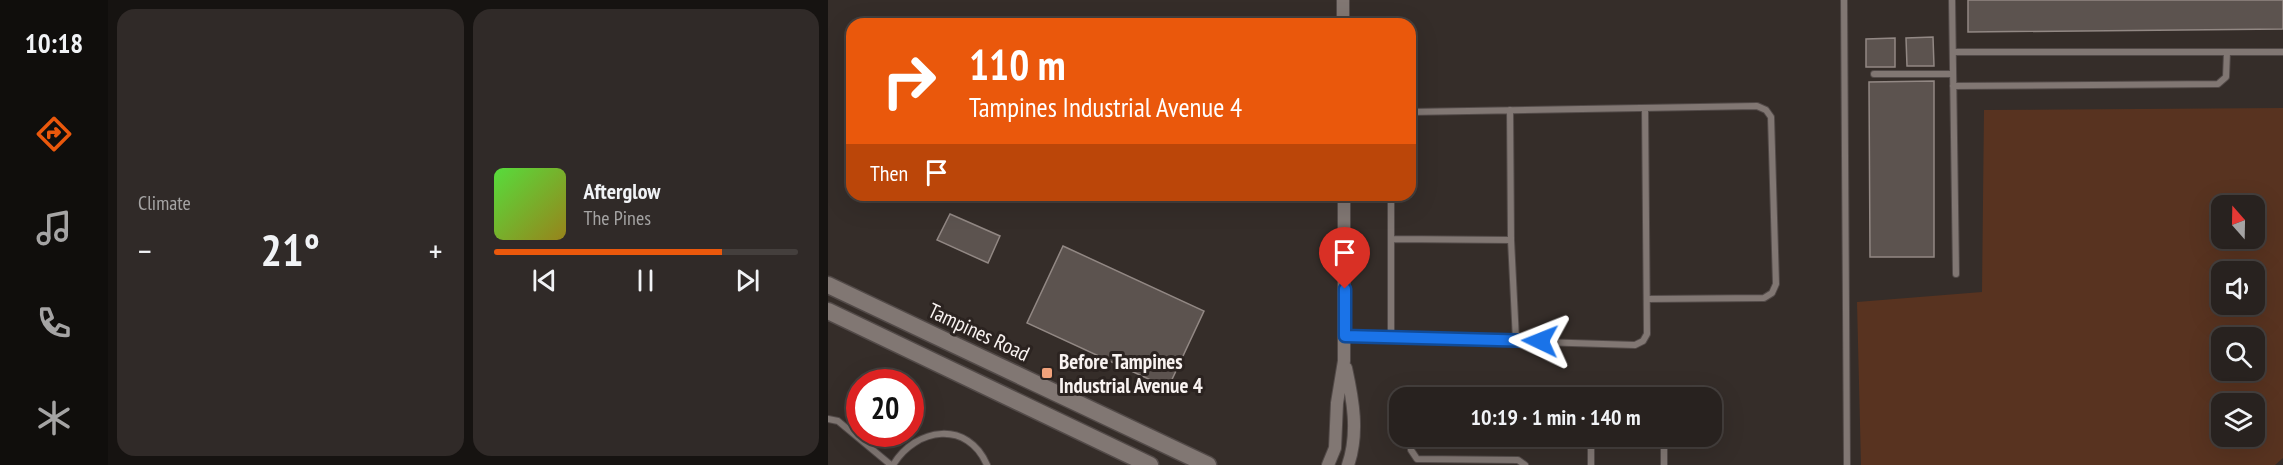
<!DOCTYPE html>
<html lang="en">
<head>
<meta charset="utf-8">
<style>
	:root { --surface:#28221f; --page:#302a28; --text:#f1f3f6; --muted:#a5a4a4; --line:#443f3d; --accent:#ea580c }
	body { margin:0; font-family:"PT Sans Narrow",sans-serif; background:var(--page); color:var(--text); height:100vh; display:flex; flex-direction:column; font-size:22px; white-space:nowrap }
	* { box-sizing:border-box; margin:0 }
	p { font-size:20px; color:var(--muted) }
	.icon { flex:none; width:33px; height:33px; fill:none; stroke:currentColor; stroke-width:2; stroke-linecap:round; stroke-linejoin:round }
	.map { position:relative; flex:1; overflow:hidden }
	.details { display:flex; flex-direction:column; gap:9px; padding:9px; background:#161311; width:720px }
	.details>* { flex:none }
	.banner { position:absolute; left:18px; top:18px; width:570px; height:183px; border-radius:18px; box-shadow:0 6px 24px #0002,0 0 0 2px var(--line); background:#ea580c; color:#fff; overflow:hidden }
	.needle { width:39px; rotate:340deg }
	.tools { position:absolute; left:1383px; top:195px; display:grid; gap:12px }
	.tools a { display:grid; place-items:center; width:54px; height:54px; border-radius:12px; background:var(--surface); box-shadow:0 6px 24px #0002,0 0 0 2px var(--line); font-size:30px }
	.speed { position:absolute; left:18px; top:369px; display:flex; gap:12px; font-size:30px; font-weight:700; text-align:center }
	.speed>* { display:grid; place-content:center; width:78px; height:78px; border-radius:50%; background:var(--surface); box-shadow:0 6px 24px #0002,0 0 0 2px var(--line); line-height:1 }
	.speed .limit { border:9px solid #d22; background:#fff; color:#111 }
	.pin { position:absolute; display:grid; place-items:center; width:51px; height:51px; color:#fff; margin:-62px -26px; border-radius:50% 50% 50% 0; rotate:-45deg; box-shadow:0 0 6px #0007 }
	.pin .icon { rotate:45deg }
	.me { position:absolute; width:66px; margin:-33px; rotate:272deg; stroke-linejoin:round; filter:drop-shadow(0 0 4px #0008) }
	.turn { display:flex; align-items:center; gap:21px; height:126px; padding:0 24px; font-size:27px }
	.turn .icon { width:78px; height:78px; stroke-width:2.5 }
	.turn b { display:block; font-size:42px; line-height:51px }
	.then { display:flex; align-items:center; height:57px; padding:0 24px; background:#0003; gap:12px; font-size:22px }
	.big { font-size:45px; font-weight:700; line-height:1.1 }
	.details .tile { flex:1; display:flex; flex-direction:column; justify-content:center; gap:9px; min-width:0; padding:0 21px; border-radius:18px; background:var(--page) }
	.song { display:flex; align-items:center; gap:18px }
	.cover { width:72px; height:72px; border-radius:9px; background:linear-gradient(135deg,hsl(110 70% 55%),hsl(50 70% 35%)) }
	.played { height:6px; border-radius:3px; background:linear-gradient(90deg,var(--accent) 75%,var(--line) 75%) }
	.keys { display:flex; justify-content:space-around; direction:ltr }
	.heat { display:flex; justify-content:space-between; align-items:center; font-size:33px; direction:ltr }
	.details .tiles { flex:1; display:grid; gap:9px; grid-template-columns:repeat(2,1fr) }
	.trip { position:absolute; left:561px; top:387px; width:333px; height:60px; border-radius:18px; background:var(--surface); box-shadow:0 6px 24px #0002,0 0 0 2px var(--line); font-weight:700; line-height:60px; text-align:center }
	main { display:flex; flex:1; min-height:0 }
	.menu { display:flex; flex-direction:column; width:108px; justify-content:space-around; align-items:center; background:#100e0c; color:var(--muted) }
	.menu .icon { width:42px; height:42px }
	.menu .on { color:var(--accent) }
	.menu b { font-size:27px; color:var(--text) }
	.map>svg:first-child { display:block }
</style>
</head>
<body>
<main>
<nav class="menu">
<b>10:18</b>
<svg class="icon on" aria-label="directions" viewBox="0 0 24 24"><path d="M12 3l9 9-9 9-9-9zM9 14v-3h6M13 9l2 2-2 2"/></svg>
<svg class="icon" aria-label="music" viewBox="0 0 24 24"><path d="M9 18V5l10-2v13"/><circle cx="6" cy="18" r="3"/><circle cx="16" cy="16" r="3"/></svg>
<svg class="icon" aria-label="phone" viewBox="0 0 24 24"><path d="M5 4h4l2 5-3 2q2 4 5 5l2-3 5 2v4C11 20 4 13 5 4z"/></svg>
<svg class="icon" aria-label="climate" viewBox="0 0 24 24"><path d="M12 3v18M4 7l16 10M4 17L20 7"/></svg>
</nav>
<section class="details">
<div class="tiles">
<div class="tile"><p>Climate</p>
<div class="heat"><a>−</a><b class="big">21°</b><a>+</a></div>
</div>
<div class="tile">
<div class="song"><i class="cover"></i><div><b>Afterglow</b><p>The Pines</p></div></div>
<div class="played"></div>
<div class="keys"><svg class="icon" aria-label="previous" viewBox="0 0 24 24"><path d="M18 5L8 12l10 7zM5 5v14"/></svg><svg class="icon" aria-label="pause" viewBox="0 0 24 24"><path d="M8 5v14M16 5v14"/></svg><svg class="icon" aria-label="next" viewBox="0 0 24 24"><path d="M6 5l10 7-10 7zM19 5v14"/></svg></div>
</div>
</div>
</section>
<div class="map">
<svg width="1455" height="465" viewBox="0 0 1455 465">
	<rect width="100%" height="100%" fill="#352d29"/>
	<!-- green -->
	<path fill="#583320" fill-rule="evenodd" d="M1455,108V458L1447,465H1033L1029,302L1154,292L1156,110ZM1394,206H1426V238H1394ZM1394,272H1426V304H1394ZM1394,338H1426V370H1394ZM1394,404H1426V436H1394Z"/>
	<!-- building -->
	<path fill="#5c534f" stroke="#928884" stroke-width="1.5" d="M1140,0H1455V29L1140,32Z
		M138,17V24H32V23Z
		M1105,37L1106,66H1079L1078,38Z
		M1067,38V67H1038V39Z
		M1106,81V257H1042L1041,82Z
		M122,214L172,236L160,263L109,240Z
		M235,246L376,311L340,388L199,323Z"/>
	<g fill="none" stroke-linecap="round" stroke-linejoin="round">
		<defs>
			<path id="service" d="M1016,0L1019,465
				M1124,0L1128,274
				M1125,52H1455
				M1046,74H1125
				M1125,86L1390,84L1398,77L1399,52
				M682,110L683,240L688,340
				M582,112L929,106L938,110L943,117L948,284L944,293L936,298L820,299
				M564,239L683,240
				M517,336L807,345L815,341L819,334L817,108
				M563,337V195
				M0,419L10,421L63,465
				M583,436V450L589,459L690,460L697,465
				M65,465C88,427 140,420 159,465
				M763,465V436
				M836,465V436"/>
			<path id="minor" d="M515,0V24
				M518,368C525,400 531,433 520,465
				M500,465L507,448L509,403L516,361V195"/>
			<path id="secondary" d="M0,285L380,465
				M0,311L322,465"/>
		</defs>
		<!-- service casing -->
		<use href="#service" stroke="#524a48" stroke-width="8"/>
		<!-- minor casing -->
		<use href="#minor" stroke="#524a48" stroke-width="14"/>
		<!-- secondary casing -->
		<use href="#secondary" stroke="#524a48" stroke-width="19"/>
		<!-- service -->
		<use href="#service" stroke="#817773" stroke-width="6"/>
		<!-- minor -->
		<use href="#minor" stroke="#817773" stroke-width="12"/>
		<!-- secondary -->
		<use href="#secondary" stroke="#817773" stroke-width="16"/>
	</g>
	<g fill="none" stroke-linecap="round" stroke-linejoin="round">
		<defs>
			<path id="route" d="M517,289V336L712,341"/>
		</defs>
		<!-- route casing -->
		<use href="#route" stroke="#114b97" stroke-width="15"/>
		<!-- route -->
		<use href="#route" stroke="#1a73e8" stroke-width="10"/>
	</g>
	<!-- markers -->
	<rect fill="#f1a27b" stroke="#2b2320" stroke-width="2" x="213" y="367" width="12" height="12" rx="3"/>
	<g text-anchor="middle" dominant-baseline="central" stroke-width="6" stroke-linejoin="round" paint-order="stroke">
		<!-- street labels -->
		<g font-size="21" fill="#f9f3f1" stroke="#2b2320">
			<text transform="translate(151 332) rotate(25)">Tampines Road</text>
		</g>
		<!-- poi labels -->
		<g font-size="21" font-weight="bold" fill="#f9f3f1" stroke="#2b2320" text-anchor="start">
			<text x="231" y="361">Before Tampines<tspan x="231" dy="24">Industrial Avenue 4</tspan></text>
		</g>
	</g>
</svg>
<div class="tools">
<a><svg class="needle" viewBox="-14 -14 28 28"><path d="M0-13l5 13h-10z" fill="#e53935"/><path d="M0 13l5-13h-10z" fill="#a5a4a4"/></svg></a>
<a><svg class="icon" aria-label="sound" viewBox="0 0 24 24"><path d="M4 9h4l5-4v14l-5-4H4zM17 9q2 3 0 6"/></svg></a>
<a><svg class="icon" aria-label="search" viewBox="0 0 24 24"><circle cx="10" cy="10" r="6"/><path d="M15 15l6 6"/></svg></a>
<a><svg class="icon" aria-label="layers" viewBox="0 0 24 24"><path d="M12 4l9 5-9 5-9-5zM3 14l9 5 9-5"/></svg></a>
</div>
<div class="speed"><div class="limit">20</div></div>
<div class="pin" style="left:517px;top:289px;background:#d93025"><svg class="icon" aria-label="arrive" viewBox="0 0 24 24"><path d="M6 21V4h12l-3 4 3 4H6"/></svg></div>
<svg class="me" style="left:712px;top:341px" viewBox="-20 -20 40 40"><path d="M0-17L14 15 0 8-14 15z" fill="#1a73e8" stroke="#fff" stroke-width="4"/></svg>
<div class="trip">10:19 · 1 min · 140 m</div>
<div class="banner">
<div class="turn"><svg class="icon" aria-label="right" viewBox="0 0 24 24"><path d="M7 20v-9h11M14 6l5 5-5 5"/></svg><div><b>110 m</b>Tampines Industrial Avenue 4</div></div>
<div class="then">Then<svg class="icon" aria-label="arrive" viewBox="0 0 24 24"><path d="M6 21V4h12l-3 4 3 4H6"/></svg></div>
</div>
</div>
</main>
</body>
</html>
